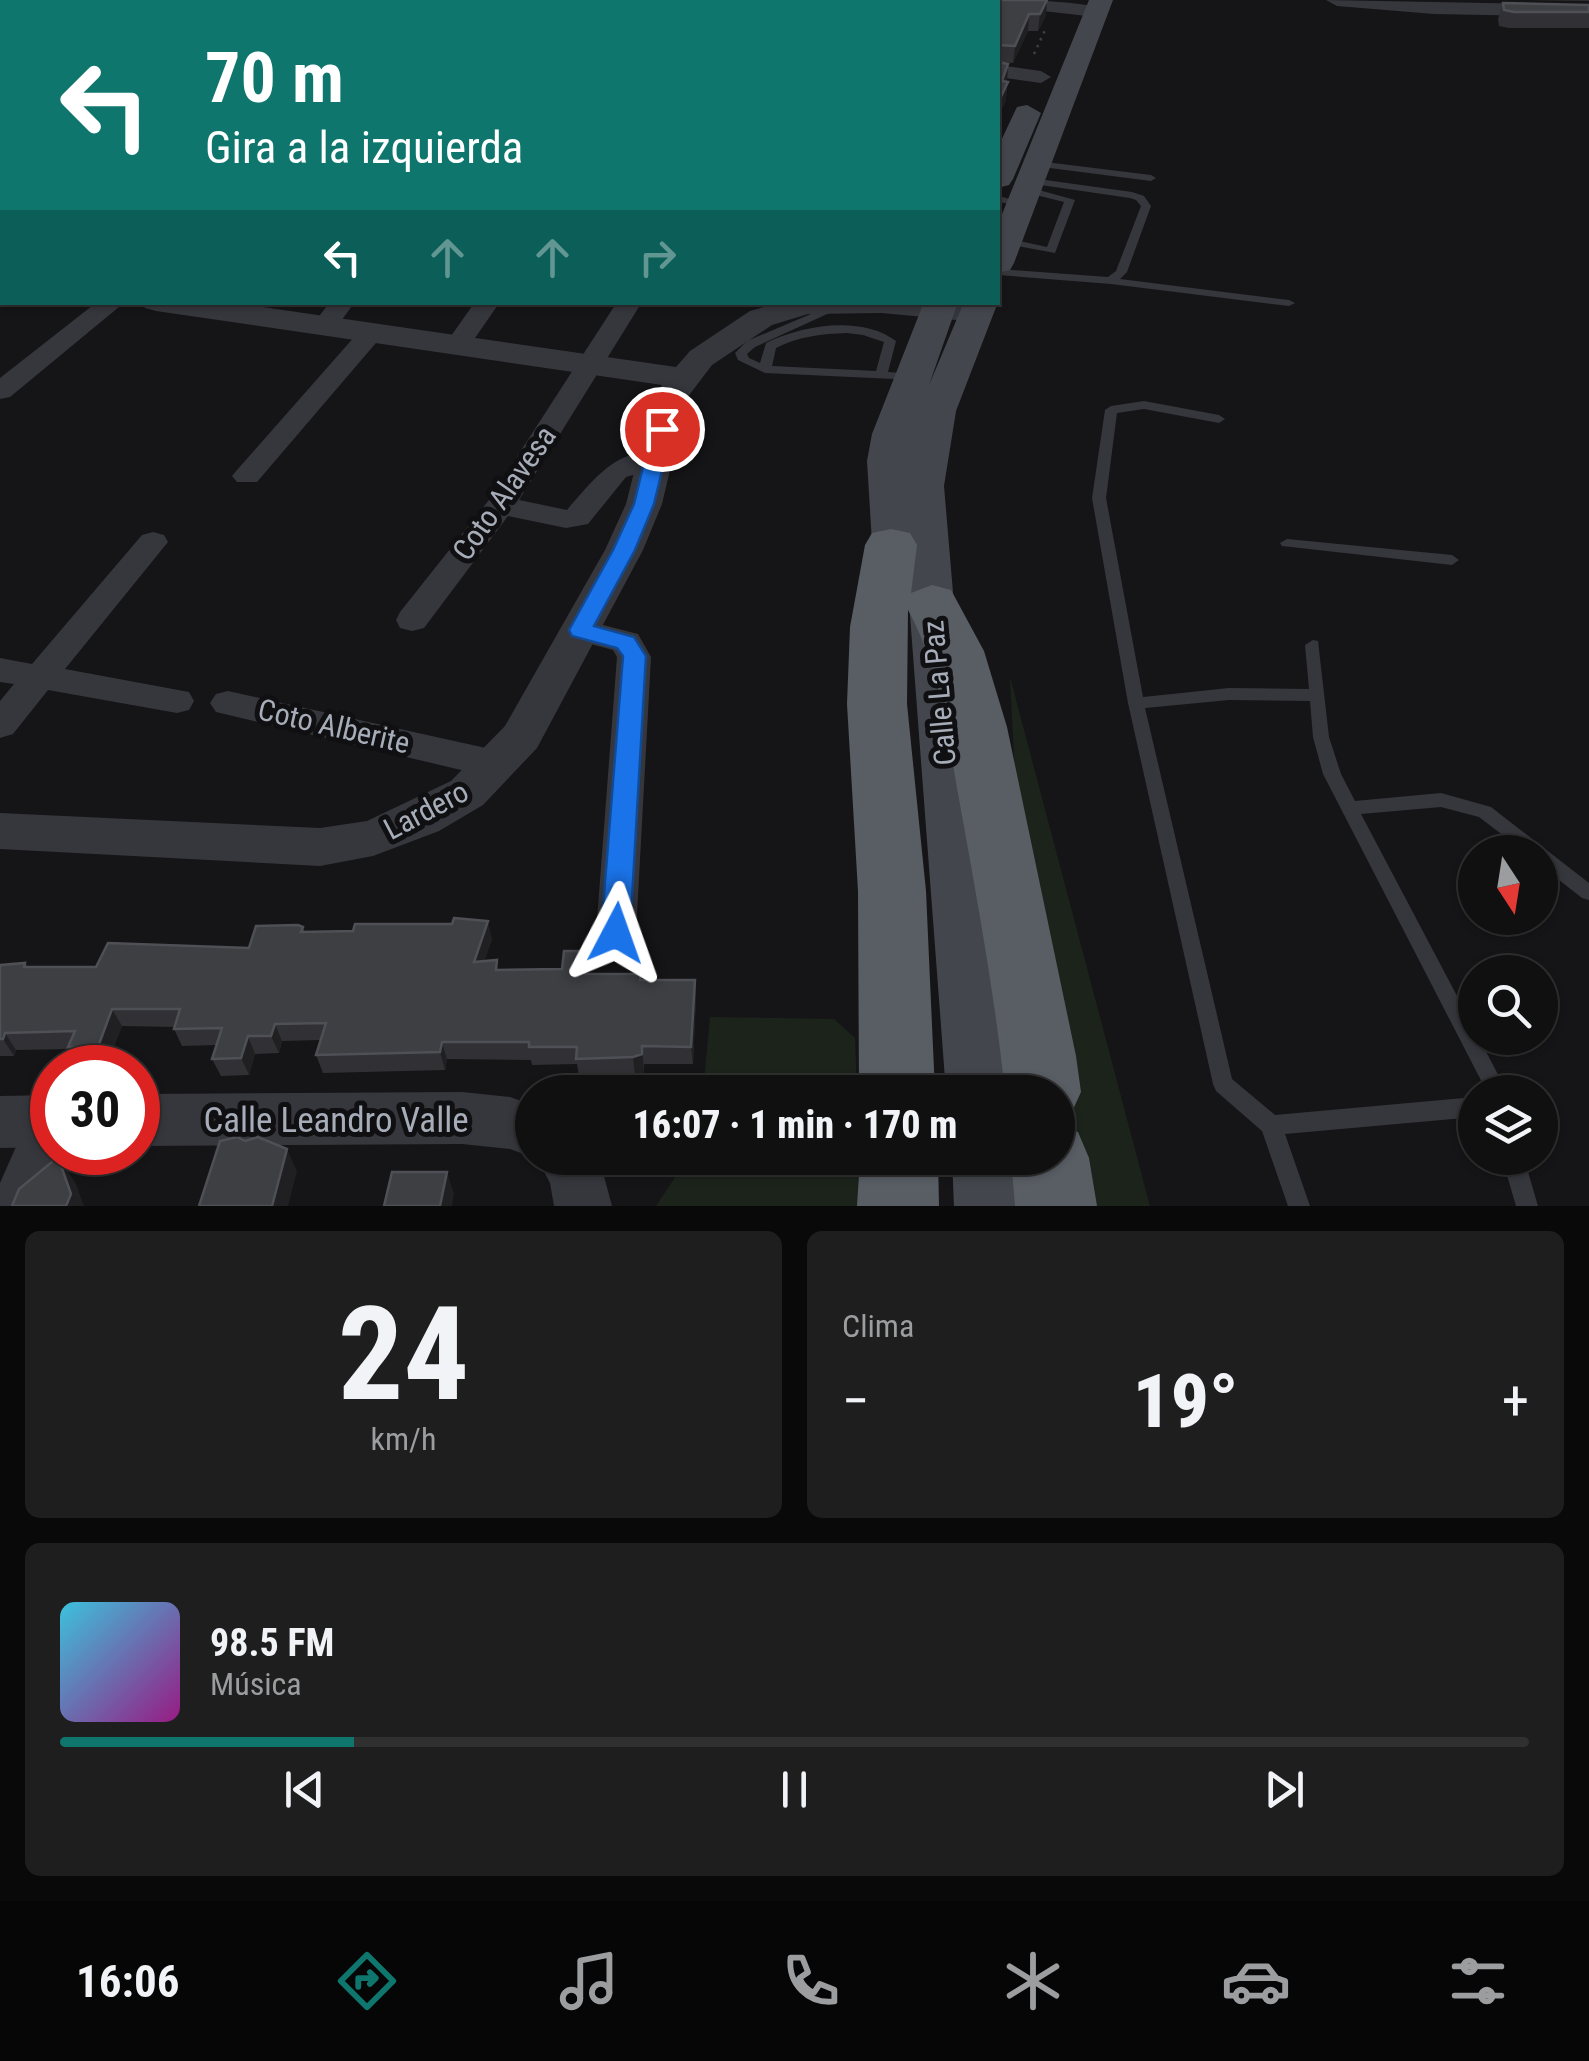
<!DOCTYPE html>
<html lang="es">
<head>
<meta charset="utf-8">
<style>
	:root { --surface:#101011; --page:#1e1e1f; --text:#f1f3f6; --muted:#9c9d9f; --line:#303031; --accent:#0f766e }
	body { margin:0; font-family:"Roboto Condensed",sans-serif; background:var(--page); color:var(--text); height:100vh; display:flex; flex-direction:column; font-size:38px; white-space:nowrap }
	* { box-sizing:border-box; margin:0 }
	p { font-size:32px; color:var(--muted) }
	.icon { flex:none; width:55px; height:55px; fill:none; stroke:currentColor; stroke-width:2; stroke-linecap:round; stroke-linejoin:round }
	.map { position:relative; height:1206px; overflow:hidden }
	.panel { display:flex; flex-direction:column; gap:25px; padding:25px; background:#090909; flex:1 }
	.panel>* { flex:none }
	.top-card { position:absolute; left:0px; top:0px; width:1000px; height:305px; box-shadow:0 2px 8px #0004,0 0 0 2px var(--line); background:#0f766e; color:#fff; overflow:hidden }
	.needle { width:65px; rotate:168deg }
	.buttons { position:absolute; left:1458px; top:835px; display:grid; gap:20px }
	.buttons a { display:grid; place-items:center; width:100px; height:100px; border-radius:50%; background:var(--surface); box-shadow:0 2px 8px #0004,0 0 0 2px var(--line); font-size:50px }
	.speed { position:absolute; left:30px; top:1045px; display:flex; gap:20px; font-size:50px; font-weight:700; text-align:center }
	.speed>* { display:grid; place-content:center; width:130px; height:130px; border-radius:50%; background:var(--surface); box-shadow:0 2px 8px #0004,0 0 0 2px var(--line); line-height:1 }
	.speed .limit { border:15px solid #d22; background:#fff; color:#111 }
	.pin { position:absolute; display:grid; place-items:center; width:85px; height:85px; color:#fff; margin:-42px; border:5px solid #fff; border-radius:50%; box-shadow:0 2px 10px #0007 }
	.me { position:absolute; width:110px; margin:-55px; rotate:4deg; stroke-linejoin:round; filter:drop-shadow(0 0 8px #0008) }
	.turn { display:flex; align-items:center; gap:35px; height:210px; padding:0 40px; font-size:45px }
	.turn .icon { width:130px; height:130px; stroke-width:2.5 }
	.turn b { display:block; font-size:70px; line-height:85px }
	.lanes { display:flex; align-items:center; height:95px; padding:0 40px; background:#0003; justify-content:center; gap:50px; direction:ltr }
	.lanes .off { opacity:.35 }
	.big { font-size:75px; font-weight:800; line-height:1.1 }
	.panel .widget { flex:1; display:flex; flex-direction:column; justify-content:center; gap:15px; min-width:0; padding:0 35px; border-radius:15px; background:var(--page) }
	.panel .dial { align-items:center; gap:0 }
	.dial b { font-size:130px; line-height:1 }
	.song { display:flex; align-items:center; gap:30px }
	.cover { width:120px; height:120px; border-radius:15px; background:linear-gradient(135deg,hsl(190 70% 55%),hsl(310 70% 35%)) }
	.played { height:10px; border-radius:5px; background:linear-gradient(90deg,var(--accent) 20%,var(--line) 20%) }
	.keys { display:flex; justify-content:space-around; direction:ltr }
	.heat { display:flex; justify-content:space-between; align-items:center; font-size:55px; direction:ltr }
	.panel .tiles { flex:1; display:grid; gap:25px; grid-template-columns:1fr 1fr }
	.widget:last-child { grid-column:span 2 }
	.trip { position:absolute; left:515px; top:1075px; width:560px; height:100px; border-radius:50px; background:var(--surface); box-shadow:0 2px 8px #0004,0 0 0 2px var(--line); font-weight:800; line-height:100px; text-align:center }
	.tab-bar { display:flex; height:160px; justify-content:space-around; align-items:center; background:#060607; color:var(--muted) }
	.tab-bar .icon { width:70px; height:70px }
	.tab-bar .active { color:var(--accent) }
	.tab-bar b { font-size:45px; color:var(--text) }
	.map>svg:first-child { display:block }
</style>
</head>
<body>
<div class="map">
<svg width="1589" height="1206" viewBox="0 0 1589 1206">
	<rect width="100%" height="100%" fill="#151517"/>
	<!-- green -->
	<path fill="#1b231b" d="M1010,677L1150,1206H1074L1020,877Z
		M710,1017L834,1019L855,1038L857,1092H703Z
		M688,1158H858L859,1206H656Z"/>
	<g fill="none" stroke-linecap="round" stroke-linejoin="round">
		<!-- path -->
		<path stroke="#3c3f44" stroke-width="2.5" stroke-dasharray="2.5 5" stroke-linecap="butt" d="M1034,54L1046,28"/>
		<!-- service -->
		<path fill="#36373d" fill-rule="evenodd" d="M1037,161L1151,175L1156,178L1151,181L1034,166V162Z
			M1031,178L1132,192L1144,196L1151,206L1127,272L1120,279L1289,300L1295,303L1289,306L1111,284L998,275V269L1108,277L1116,271L1141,206L1136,200L1130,198L1027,183L1026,181Z
			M1028,187L1075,200L1055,253L1006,244L1001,241L1006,238L1047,247L1064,202L1024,192V188Z
			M998,196L1027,203L1022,206L998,202Z
			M832,305L836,306V310L755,347L747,354L749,358L760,363L766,343C802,325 862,315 896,341L888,372L916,374V380L765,373L738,360L735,353L747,341ZM847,333L863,335L884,342L876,371L772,366L776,348C799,336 822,334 847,333Z
			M1144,401L1219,415L1225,419L1219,423L1144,409L1117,413L1106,498L1143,697L1229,688L1309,689L1305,645L1313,640L1318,641L1329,737L1341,774L1355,801L1441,793L1491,807L1589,883V900L1582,898L1540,865V852H1525L1479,817L1441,807L1361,814L1475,1030V1038H1479L1507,1092H1487L1323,774L1313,737L1310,701L1229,700L1145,708L1232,1079L1275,1115L1475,1097V1117L1285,1134L1310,1206H1288L1262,1131L1216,1091L1213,1084L1128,703L1092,498L1105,410L1111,406Z
			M1287,539L1452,555L1459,560L1452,565L1282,546L1280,543Z
			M1502,1158H1524L1538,1206H1516Z"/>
		<!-- minor -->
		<path fill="#36373d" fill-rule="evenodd" d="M998,65L1041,71L1051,77L1041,83L998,77Z
			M97,302H125L10,397L0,399V378Z
			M330,302H355L335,329H317L313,324Z
			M475,302H500L468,348H450L446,343Z
			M617,302H642L519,500L567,510C592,481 620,443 664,454L668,460L664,466L626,477L588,524L566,528L508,516L424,628L412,631L400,628L396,620L400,612L489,500Z
			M372,324L381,327L385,332L381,337L257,482H237L232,476L237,470L363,327Z
			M153,532L164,535L168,542L65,669L189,692L194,701L189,710L177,713L48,690L13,734L0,738V701L14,684L0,682V658L32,664L142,535Z
			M580,619L638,634L651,657L636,933L630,945L616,950L602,945L596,933L617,657L613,650L568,638L563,630L568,622Z
			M228,691L495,750L508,754L513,764L508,774L495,778L216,712L210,703L216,694Z
			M50,1100L52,1152H60L38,1206H0V1183L34,1106Z"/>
		<!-- tertiary -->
		<path fill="#36373d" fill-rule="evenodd" d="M986,0C1014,0 1088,0 1107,11L1096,17L998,6V2Z
			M1326,0L1589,5V17L1434,14L1337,6Z
			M0,181H2V197H0Z
			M141,302H228L676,367L690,351L750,311L781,302H964L988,306L992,313L988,320L977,322L882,313L808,314L772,325L712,365L687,398L662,504L643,550L537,748L483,805L439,831L373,856L320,866L0,849V813L320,828L367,821L451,781L505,726L605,550L626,504L653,397L662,385L156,311L145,308Z
			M462,1092L510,1097L532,1105V1157L510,1149L462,1144L138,1146V1094Z
			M52,1095V1147L0,1148V1096Z
			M537,1158H599L612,1206H554L550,1183Z"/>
		<!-- secondary -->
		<path fill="#43474d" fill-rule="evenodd" d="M1089,0H1113L1014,263L1010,270L998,273V224Z
			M1027,105L1041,113L1013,179L1009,185L998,188V147L1017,107Z
			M998,301V302L956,411L944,486L963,711L1008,1092H946L909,602L897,605L881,601L875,591L867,461L872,434L924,302H958L929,385L964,302Z
			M952,1158H1016L1020,1206H954Z"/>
		<!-- trunk -->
		<path fill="#595e65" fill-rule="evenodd" d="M891,529L910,533L917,545L911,593L932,585L951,590L984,651L1007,727L1076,1056L1081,1092L1070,1116L1058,1121V1092H1005C995,997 978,904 961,810C948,742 942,672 908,610L907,704L926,891L935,1092H859L858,891L847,704L850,627L865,545L872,533Z
			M1058,1124L1078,1132L1089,1158L1097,1206H1015L1011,1158H1058Z
			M860,1158H938L939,1206H857Z"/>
	</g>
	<!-- wall -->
	<path fill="#313135" d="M192,0H371L372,2H192Z
		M443,0H753L752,2H759H443Z
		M1047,0L1046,15L1038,31H1028L1013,63L998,62L1008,64L1006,100L998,117V2H801Z
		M1523,0H1589V1Z
		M1503,3L1589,5V28H1509L1499,26L1498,19Z
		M303,927L305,932L492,939L484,961L499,970L562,969L587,951L589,974H641V980H695L696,998L693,1064H644V1072L635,1075L579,1076L577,1064L532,1065L531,1060L447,1059L445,1070L323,1073L316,1055L320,1040L282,1041L279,1053L255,1054L249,1075L221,1076L212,1059L217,1045L182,1046L174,1029L175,1027L122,1026L107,1064H79L70,1049L16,1050L14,1056H0V965L25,963L28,967H96L249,948Z"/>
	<!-- shaded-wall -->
	<path fill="#202023" d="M1047,0L1046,15L1038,31L1040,14Z
		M1029,14L1028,31L1013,63L1015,46Z
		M1008,64L1006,100L998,117V103L1002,81Z
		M488,921L492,939L479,979L474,962Z
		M587,951L590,969L587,992L585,974Z
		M695,980L696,998L693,1064L691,1047Z
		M112,1009L122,1026L107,1064L98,1047Z
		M275,1024L282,1041L279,1053L271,1036Z
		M5,1033L16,1050L14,1056L3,1039Z
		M248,1036L255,1054L249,1075L241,1058Z
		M442,1042L447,1059L445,1070L440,1052Z
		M642,1046L644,1072L635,1075L633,1057Z
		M287,1149L297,1171L288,1206H272Z
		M58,1157L76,1184L84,1206H66Z
		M447,1172L454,1194L452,1206H440Z"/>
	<!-- building -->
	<path fill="#3d3f43" stroke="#4e5056" stroke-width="2.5" d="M0,0H47L44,2H2V35L0,37Z
		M52,0H182V2H50Z
		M192,0H337L334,2H192Z
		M459,0H738L759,2H483Z
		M803,0H1047L1040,14H1029L1015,46L998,45V2H923L920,0L918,2H801Z
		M1503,3L1589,5V12H1514L1504,10Z
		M998,62L1008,64L1002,81L1008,82L998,103Z
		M2,72V126H0V76Z
		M454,918L488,921L474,962L497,960L496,970L562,969L564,951H587L585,974H641L640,980H695L691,1047L642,1046V1054L633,1057L576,1059L577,1047H529V1042H442L440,1052L316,1055L326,1023L275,1024L271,1036H248L241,1058L212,1059L222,1028L174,1029L180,1009H112L98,1047H68L75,1031L5,1033L3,1039H0V965L25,963L24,967H96L108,943L249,948L256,926L298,925L303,927L301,932L353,931L355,924H452Z
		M237,1137L245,1141L258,1137L287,1149L272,1206H199L220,1141Z
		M58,1157L71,1194L66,1206H12L19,1189Z
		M392,1172H447L440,1206H384Z"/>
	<!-- route -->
	<path fill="#1a73e8" stroke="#114b97" stroke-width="2.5" d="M662,423L672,429L654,504L635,550L594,626L634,637L646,656L630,933L626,941L616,945L606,941L601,933L623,656L617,648L572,636L569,630L613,550L634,504L652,429Z"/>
	<g text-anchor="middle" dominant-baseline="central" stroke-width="10" stroke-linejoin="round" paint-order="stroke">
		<!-- street labels -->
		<g font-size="30" fill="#a6adb9" stroke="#101012">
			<text transform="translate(504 493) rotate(-55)">Coto Alavesa</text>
			<text transform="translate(939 693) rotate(-95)">Calle La Paz</text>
			<text transform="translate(334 726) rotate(13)">Coto Alberite</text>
			<text transform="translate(426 810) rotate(-28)">Lardero</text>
		</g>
		<!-- near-street labels -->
		<g font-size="35" fill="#a6adb9" stroke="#101012">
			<text x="336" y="1120">Calle Leandro Valle</text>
		</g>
	</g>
</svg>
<div class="buttons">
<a><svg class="needle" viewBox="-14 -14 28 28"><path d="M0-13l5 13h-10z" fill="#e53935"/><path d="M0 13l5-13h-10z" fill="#9c9d9f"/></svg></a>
<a><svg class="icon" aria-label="search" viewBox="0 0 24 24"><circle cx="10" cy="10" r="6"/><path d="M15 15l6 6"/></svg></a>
<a><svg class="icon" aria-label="layers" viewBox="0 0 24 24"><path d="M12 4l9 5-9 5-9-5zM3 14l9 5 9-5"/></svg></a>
</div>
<div class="speed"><div class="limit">30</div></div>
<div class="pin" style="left:662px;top:429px;background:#d93025"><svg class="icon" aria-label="arrive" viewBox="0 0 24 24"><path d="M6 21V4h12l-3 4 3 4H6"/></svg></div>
<svg class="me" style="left:616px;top:933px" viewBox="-20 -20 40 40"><path d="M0-17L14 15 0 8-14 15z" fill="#1a73e8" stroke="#fff" stroke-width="4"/></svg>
<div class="trip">16:07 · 1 min · 170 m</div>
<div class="top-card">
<div class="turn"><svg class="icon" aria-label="left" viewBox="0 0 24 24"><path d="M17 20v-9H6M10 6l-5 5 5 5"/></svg><div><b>70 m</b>Gira a la izquierda</div></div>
<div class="lanes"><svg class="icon" aria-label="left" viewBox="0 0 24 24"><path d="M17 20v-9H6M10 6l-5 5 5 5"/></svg><svg class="icon off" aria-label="ahead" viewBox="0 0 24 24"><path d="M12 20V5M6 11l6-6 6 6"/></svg><svg class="icon off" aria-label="ahead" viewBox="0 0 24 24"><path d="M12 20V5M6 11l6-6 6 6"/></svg><svg class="icon off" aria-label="right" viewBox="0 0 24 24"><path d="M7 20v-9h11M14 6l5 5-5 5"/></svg></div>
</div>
</div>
<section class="panel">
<div class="tiles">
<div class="widget dial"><b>24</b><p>km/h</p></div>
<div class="widget"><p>Clima</p>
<div class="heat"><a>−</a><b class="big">19°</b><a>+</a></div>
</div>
<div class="widget">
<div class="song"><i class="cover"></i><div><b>98.5 FM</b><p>Música</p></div></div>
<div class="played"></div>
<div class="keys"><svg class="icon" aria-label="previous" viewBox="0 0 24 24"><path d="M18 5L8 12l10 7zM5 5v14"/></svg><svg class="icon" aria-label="pause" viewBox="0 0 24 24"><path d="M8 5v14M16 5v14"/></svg><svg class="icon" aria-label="next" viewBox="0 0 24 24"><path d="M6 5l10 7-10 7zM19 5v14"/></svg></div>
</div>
</div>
</section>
<nav class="tab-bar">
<b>16:06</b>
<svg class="icon active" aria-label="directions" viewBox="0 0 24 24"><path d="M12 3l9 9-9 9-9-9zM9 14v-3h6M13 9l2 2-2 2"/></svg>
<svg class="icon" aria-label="music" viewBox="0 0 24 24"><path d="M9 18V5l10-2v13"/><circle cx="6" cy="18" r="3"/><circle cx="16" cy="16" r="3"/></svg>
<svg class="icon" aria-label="phone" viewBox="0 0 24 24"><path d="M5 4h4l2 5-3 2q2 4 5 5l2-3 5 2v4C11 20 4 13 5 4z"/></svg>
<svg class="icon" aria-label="climate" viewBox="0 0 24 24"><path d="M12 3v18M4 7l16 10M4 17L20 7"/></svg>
<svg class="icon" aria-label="car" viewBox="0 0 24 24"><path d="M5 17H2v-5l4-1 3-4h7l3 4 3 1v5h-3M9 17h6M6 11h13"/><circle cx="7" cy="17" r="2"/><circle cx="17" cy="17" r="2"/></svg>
<svg class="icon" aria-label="filters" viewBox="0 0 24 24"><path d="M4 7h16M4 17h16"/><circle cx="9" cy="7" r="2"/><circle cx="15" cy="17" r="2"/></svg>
</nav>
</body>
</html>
